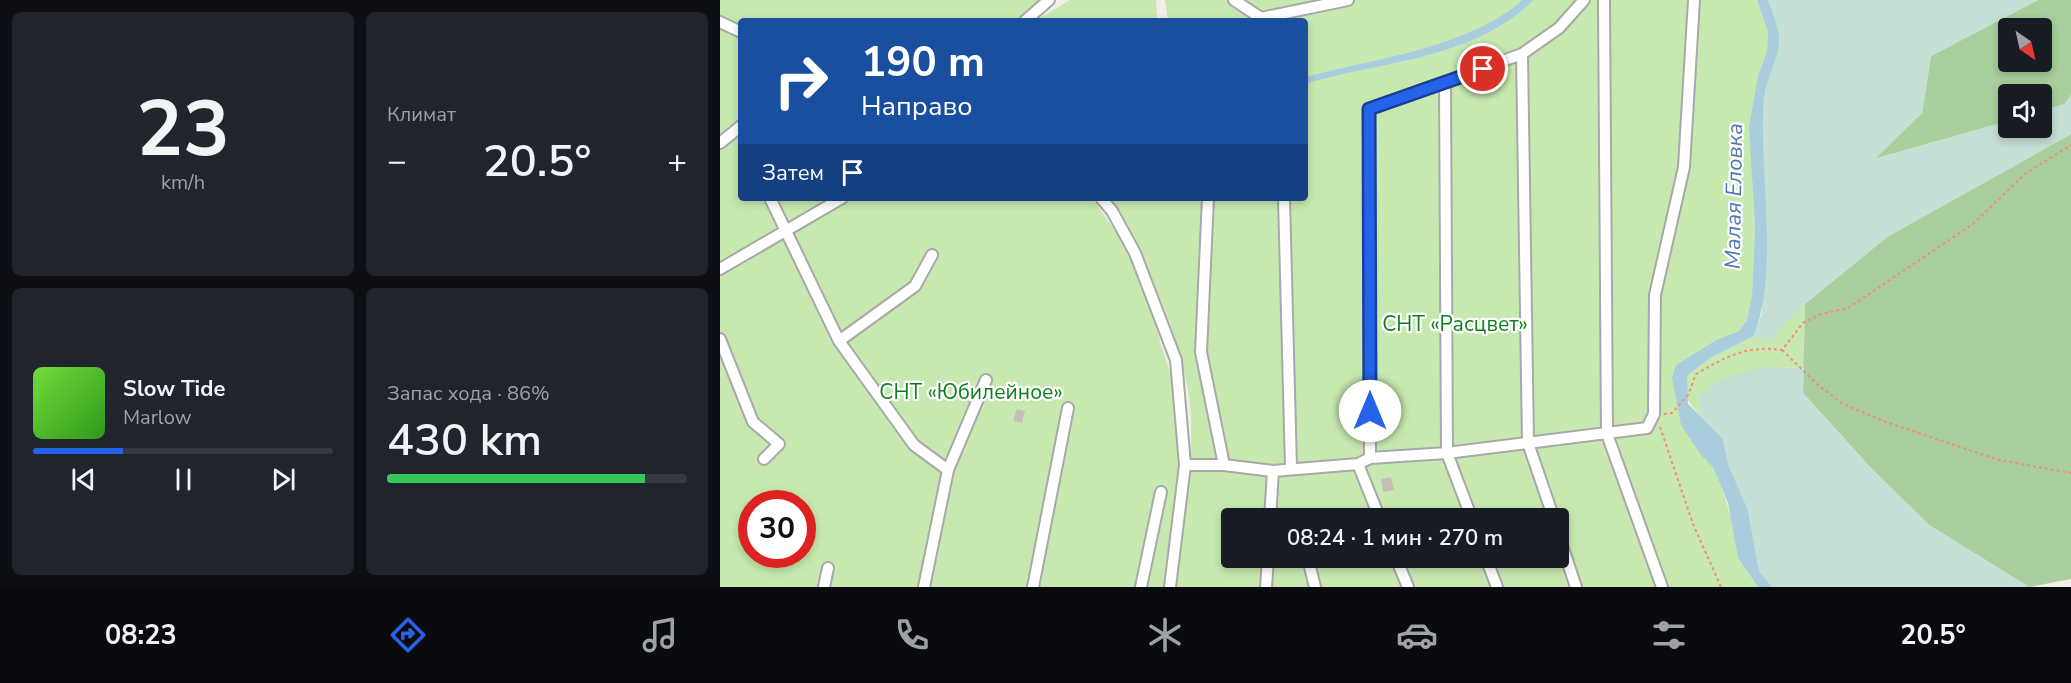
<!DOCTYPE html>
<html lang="ru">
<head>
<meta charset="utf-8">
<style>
	:root { --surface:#171b24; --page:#20242c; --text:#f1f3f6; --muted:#9ea1a6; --line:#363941; --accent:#2563eb }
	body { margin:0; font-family:"Nunito Sans",sans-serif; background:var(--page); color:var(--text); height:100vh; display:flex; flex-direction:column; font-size:22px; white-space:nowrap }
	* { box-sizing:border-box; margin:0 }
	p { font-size:20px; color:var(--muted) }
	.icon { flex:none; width:33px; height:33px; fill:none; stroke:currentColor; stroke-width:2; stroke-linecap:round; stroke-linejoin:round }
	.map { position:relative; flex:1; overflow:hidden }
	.drawer { display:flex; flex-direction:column; gap:12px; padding:12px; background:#0d0f14; width:720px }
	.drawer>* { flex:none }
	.top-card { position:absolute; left:18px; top:18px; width:570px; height:183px; border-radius:6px; box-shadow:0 3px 9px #0003; background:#1a4fa0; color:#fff; overflow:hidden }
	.needle { width:39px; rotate:146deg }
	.tools { position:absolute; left:1278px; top:18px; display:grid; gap:12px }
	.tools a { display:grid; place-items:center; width:54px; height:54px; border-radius:6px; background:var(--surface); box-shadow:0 3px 9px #0003; font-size:30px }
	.speed { position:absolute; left:18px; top:490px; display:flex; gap:12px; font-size:30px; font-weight:700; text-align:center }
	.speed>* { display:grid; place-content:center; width:78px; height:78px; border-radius:50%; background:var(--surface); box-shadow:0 3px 9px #0003; line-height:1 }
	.speed .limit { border:9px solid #d22; background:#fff; color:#111 }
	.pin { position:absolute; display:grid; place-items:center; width:51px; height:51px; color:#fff; margin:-26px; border:3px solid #fff; border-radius:50%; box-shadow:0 2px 6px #0007 }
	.me { position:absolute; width:66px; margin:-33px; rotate:0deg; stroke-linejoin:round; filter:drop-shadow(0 0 4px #0008) }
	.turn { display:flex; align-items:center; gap:21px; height:126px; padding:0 24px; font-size:27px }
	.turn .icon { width:78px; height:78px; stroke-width:2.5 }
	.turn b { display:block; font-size:42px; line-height:51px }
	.then { display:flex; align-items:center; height:57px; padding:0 24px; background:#0003; gap:12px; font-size:22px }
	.big { font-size:45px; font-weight:600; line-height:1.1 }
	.drawer .card { flex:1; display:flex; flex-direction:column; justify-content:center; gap:9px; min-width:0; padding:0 21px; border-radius:9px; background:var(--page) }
	.drawer .dial { align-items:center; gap:0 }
	.dial b { font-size:78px; line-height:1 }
	.song { display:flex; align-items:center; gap:18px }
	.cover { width:72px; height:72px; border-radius:9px; background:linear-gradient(135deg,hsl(100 70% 55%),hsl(110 70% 35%)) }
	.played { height:6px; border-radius:3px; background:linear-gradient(90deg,var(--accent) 30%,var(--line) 30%) }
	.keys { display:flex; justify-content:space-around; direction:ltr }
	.heat { display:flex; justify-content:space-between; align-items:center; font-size:33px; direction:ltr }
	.charge { height:9px; border-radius:4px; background:linear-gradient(90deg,#34c759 86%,var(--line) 0) }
	.drawer .tiles { flex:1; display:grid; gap:12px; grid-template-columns:repeat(2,1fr) }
	.trip { position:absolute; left:501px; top:508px; width:348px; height:60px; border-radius:6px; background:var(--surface); box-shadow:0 3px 9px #0003; font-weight:600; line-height:60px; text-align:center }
	.menu { display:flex; height:96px; justify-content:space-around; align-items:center; background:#090b0e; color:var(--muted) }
	.menu .icon { width:42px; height:42px }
	.menu .active { color:var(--accent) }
	.menu b { font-size:27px; color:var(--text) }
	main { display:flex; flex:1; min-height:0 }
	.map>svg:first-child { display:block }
</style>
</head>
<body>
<main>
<section class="drawer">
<div class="tiles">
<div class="card dial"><b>23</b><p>km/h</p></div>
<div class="card"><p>Климат</p>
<div class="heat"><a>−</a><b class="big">20.5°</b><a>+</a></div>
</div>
<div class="card">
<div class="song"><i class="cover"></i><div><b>Slow Tide</b><p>Marlow</p></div></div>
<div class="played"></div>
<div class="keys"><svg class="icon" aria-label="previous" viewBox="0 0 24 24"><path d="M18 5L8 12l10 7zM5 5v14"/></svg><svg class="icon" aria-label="pause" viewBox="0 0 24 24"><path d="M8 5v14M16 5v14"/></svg><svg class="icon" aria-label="next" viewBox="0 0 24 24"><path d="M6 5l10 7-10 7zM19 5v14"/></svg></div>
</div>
<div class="card"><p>Запас хода · 86%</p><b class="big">430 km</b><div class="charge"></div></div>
</div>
</section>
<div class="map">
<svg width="1351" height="587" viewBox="0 0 1351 587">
	<rect width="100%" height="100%" fill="#f1efe8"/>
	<!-- grass -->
	<path fill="#c7e9af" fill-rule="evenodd" d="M0,0H323L301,21H21V198H372L414,258L451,376L461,448L444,587H0ZM32,504H82V555H32Z
		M350,0H436L437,21H315Z
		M445,0H802C751,47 652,59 585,77V21H448Z
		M814,0H1037L1048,32L1047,51L1038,76L1032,177L1035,227L1032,296L1027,320L1019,331L996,340L956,365L976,447L993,467L999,478L1012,521L1018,558L1038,587H456C462,531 473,474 471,418C469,369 445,304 423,261C412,240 402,216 386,198H585V84C671,57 742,65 814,0ZM512,519H838V558H512Z
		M1085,304L1084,368L1053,367L980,395V416L966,398L967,376L990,358L1034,336L1053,340L1065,323Z"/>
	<!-- forest -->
	<path fill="#a8cf9d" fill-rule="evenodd" d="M1318,0H1351V95L1345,104L1322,111V94H1288V121L1154,159L1202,113L1211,56ZM1288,28H1322V62H1288Z
		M1351,134V579L1309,587L1209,525L1151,468L1083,393L1085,304L1167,237Z"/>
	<!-- wetland -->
	<path fill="#c5dfd5" d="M1048,0H1318L1211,56L1202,113L1155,159L1288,121V128H1322V111L1345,104L1351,95V134L1167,237L1085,304L1065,323L1053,340L1034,336L1042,313L1041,145L1044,94L1059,36Z
		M1053,367L1084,368L1083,393L1151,468L1209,525L1309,587H1052L1039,571L1028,510L1008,464L1003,439L980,416V395C1002,375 1024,371 1053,367Z"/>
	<!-- water -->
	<path fill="#a9cddd" d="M802,0H814C748,62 667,59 585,84V77C652,59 751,47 802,0Z
		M1037,0H1048C1052,11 1057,24 1059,35C1061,57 1046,77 1044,98C1038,172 1060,266 1034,336L990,358L967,376L968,404L1003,439L1008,464L1028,510L1039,571L1052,587H1038L1018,558L1008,503L993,467L981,455L961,425L952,378L956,365L996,340L1019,331L1027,320L1032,296L1035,227L1029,127L1038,76L1047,51L1048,32Z"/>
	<!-- building -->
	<path fill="#c6beb7" d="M297,409L305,411L302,423L293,421Z
		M671,477L674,490L663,492L661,479Z"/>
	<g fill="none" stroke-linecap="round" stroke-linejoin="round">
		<defs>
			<path id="minor" d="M514,0L541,18L628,0
				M884,0L887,434L942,587
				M305,21L329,0
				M0,22L21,32
				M802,54L808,443L834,519
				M725,84L727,453L752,519
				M0,143L21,126
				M50,198L119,341L194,445L228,470
				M381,198L392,211L415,253L456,360L465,465L450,587
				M488,198L481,352L504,465
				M564,198L571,468
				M0,269L122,198
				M0,339L33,422L59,444L44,459
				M119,341L195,286L212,255
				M650,458L649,109L802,54L839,28L864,0
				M638,464L660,519
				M465,465H504L553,471L638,464L650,458L727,453L927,428L934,414L935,295L964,167L974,0
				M550,519L553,471
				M838,533L856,587
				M676,558L688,587
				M766,558L777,587
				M590,567L595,587
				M104,587L108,568
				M204,587L228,470L266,380
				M313,587L348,408
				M421,587L441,492
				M546,587L548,558"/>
		</defs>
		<!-- minor casing -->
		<use href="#minor" stroke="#a8a8a8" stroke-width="14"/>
		<!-- path -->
		<path stroke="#f78b73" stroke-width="2" stroke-dasharray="3 3" stroke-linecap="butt" d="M1062,350L1097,384L1121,403L1163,421L1279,460L1351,473
			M944,414L952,413L968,395L976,374C1006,357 1026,345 1062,350L1083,323L1101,314L1128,308L1195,263L1253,224L1305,174L1351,145
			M940,427L973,524L1001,587"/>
		<!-- minor -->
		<use href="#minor" stroke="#fff" stroke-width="10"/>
	</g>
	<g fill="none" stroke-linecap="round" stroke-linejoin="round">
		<defs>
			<path id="route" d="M650,411L649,109L763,69"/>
		</defs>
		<!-- route casing -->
		<use href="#route" stroke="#184099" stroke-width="15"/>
		<!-- route -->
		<use href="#route" stroke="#2563eb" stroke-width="10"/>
	</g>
	<g text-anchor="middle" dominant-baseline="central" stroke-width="4.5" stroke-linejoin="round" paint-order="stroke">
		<!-- park labels -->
		<g font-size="21" fill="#0e7f21" stroke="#fff">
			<text x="735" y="324">СНТ «Расцвет»</text>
			<text x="251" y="392">СНТ «Юбилейное»</text>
		</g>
		<!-- water labels -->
		<g font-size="22" font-style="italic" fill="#4e77b0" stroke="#fff">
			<text transform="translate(1014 196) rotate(-89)">Малая Еловка</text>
		</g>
	</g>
</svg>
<div class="tools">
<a><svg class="needle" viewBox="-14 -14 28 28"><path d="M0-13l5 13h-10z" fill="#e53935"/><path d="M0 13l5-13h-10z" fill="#9ea1a6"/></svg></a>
<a><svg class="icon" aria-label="sound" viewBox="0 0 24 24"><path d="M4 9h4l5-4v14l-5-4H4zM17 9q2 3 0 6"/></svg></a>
</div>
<div class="speed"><div class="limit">30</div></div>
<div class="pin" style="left:763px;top:69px;background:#d93025"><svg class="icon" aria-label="arrive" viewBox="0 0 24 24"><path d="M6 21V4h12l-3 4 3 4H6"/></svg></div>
<svg class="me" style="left:650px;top:411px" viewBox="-20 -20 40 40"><circle r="19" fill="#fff"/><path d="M0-13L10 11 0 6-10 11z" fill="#2563eb"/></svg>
<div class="trip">08:24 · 1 мин · 270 m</div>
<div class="top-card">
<div class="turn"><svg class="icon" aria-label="right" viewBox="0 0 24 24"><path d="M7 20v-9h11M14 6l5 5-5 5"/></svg><div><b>190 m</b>Направо</div></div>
<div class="then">Затем<svg class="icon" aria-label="arrive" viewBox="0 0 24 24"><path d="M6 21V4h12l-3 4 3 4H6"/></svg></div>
</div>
</div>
</main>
<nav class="menu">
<b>08:23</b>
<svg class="icon active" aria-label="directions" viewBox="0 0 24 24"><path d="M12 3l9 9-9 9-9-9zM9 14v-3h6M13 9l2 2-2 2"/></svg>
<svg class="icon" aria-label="music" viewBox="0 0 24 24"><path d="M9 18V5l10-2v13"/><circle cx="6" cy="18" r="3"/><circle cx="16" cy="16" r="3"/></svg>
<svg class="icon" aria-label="phone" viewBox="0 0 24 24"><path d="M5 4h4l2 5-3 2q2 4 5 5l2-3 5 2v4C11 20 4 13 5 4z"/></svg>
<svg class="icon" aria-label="climate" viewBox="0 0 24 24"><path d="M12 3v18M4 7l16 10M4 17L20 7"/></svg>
<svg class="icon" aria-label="car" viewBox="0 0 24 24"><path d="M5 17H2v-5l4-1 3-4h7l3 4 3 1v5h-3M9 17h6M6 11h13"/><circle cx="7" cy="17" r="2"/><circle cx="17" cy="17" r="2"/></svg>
<svg class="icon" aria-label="filters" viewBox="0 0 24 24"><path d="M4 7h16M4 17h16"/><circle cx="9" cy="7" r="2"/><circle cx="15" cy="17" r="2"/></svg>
<b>20.5°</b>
</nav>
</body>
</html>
